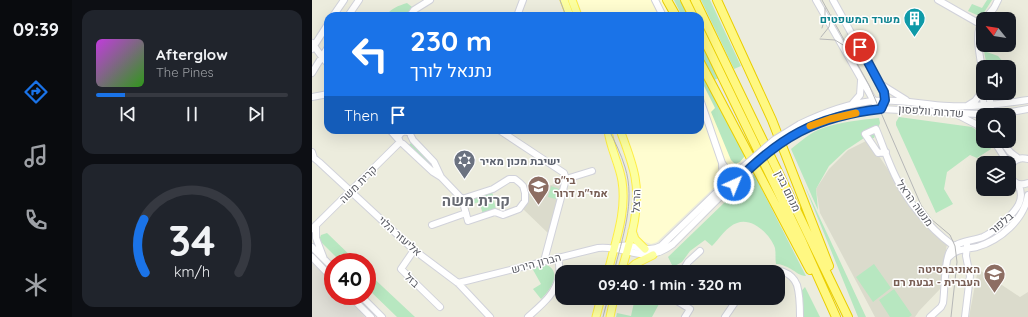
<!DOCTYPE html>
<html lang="en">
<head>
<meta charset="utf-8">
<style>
	:root { --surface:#171b24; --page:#20242c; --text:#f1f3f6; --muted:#9ea1a6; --line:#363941; --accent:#1a73e8 }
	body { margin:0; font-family:Quicksand,Heebo,sans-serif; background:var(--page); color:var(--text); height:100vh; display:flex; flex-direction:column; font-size:15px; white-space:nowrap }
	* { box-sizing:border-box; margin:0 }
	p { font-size:13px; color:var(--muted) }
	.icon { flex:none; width:22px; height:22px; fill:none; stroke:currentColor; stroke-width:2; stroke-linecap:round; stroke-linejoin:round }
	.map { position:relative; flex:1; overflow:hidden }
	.drawer { display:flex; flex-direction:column; gap:10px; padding:10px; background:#0d0f14; width:240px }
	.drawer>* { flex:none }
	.top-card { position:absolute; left:12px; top:12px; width:380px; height:122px; border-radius:12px; box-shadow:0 4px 16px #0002; background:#1a73e8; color:#fff; overflow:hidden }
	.needle { width:26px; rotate:300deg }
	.tools { position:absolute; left:664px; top:12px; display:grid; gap:8px }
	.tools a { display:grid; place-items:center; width:40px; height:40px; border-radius:8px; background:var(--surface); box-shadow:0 4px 16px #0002; font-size:20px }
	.speed { position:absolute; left:12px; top:253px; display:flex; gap:8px; font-size:20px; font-weight:700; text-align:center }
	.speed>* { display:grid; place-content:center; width:52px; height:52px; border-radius:50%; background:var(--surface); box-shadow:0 4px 16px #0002; line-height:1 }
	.speed .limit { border:6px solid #d22; background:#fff; color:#111 }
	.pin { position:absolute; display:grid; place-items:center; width:34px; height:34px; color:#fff; margin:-17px; border:2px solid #fff; border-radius:50%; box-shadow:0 1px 4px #0007 }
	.me { position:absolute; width:44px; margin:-22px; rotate:44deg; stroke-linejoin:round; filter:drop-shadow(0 0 3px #0008) }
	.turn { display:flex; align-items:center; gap:14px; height:84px; padding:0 20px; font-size:18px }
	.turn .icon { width:52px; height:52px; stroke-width:2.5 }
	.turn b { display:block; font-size:28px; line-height:34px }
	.then { display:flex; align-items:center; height:38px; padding:0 20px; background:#0003; gap:8px; font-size:15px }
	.drawer .card { flex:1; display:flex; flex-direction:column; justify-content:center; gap:6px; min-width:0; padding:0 14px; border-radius:12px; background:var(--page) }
	.drawer .dial { align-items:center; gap:0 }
	.dial svg { height:104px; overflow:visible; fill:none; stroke:var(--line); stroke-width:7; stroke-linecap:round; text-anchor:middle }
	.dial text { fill:var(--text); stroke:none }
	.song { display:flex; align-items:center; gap:12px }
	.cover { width:48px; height:48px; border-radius:6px; background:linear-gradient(135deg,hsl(290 70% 55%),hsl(110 70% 35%)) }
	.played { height:4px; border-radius:2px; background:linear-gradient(90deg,var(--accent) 15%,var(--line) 15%) }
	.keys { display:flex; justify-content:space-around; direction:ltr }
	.trip { position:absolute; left:243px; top:265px; width:230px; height:40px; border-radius:12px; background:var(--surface); box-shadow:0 4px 16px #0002; font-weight:800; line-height:40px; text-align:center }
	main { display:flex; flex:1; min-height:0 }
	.tabs { display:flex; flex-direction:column; width:72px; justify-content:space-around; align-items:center; background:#090b0e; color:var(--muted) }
	.tabs .icon { width:28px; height:28px }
	.tabs .selected { color:var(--accent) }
	.tabs b { font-size:18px; color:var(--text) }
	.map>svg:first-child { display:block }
</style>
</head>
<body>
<main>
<nav class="tabs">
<b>09:39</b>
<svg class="icon selected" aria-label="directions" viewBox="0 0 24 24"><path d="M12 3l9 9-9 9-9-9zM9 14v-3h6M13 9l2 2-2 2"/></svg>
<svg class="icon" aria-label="music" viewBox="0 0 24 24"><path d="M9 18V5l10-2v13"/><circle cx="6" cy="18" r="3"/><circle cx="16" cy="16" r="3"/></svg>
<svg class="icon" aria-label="phone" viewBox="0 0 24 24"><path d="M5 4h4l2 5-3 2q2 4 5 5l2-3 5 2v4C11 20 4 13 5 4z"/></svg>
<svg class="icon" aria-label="climate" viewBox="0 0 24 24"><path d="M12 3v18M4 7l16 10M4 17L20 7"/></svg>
</nav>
<section class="drawer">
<div class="card">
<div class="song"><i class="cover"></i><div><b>Afterglow</b><p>The Pines</p></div></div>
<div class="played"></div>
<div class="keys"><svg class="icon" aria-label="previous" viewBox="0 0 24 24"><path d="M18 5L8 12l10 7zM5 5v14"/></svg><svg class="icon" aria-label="pause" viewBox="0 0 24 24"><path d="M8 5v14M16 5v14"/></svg><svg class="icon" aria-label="next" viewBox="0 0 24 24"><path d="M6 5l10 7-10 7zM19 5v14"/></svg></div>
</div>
<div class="card dial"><svg viewBox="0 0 100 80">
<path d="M14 69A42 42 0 1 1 86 69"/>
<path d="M14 69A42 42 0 0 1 13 28" stroke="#1a73e8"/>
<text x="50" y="56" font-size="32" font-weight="700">34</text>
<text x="50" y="72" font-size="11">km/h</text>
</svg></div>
</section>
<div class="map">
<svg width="716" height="317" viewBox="0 0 716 317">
	<rect width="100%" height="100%" fill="#ececdd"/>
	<!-- commercial -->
	<path fill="#fffdd0" d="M265,0H352L360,16H271Z
		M388,69L434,157L345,242L339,244L333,242L328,239L325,229L328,196L326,173L311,130H388Z"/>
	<!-- industrial -->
	<path fill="#dfded6" d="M0,261L21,282V296H35L53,317H0Z"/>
	<!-- education -->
	<path fill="#dbdbcc" d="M556,140L607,215L635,244L628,289L607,311L603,317H563L508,213L504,189L517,169L536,150Z
		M251,181L237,234L211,209L216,193Z
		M666,269L708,297L716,292V317H657Z"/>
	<!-- green -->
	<path fill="#b7e7c0" d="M362,0H369L377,16H370Z
		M389,0H398L429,66L422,69Z
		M675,0H680L671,14L665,15L656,11L660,4L670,8Z
		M95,3L100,7L93,16H74C79,8 86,6 95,3Z
		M388,39L407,78L402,80L388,52Z
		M672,51L686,56L693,64L700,67H675Z
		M388,66L432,151L433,156L428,162L423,164L419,160L399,112L403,108L388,78Z
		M587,117L660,127L671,135V141H675L679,149L665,158L658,155L635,172L632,189L641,204L624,213L584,125V122Z
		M567,118L568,123L562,138H552L534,150L517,166L504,189L506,210L479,149C489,141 499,132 511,128C528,122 548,120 567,118Z
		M100,142L120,163L124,169L122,170L97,145Z
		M442,174L494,276C488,276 484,272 479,269C474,266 469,264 464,264C463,259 464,253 463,248C458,234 440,217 425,223C415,226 407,239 400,246L393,240L378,251L370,262L361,267L356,257Z
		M492,184L554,317H546Z
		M239,186L247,189L244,199L236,197Z
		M180,191L184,210L171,214L167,202L155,206L153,201Z
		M15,233L45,262H29L7,240L9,235Z
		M562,264L579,288L561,302L544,277Z
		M235,265C251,273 237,292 229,299L221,289L229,284L220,268Z
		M55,272L103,317H85L55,288Z
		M493,287L508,317H487L484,297Z
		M582,289L600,315L597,317H578L567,300Z
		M323,298L335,302L347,304L340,317H304L305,313L319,316Z"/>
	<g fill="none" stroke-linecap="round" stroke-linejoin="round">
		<defs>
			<path id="minor" d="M343,0L351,16
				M504,0L563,103
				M521,0L570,89L573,98L572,103
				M626,0L668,24
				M21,16L32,0
				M36,16L47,0
				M98,16L102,10L118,0
				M205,16L211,0
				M673,19L682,8L686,0
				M671,21C661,31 669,61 671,74
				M0,43L10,57L16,64
				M0,49L16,24
				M0,73L16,47
				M671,75L670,86L672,109
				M570,85L594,100
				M677,93L679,108
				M0,97L16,94
				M388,99L410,163L420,177L421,181
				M541,103L548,95L549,81
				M655,106L663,101L671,90
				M646,115L671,128
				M488,124C511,113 534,104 560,101C586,98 611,105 637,106C663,107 690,104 716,100
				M495,128L526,116L569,109L666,114L693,113L716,109
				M78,130L86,139
				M187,130L252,173L254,179L232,261
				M99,136L101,140L122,162L129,177
				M682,141L696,163
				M690,141L698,152L707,159
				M88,142L86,137L89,133L93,131L98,133
				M91,144L121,172L129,177L150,199L156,221L183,212L191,215L207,209L213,201V193L211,186L208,183L203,179H197L181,189L150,199
				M0,152L2,158L7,162L102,250L146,283L178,317
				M574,152L566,153L553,134L564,129C572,148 578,168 588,185C601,209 625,236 648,250
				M716,159C692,152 693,192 716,183
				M410,163C410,170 411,180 418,183
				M254,179L280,171
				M4,225V238L12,259
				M120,225L154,213
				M0,229L88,142
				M0,247L21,268
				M302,248C319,240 332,255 349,246L430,168
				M102,250L89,269L128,307
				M0,257L21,279
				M636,258C643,249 655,249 665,247C688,240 712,220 716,195
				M370,272L376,262L388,251
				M452,272C464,267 480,272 485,285C488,295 488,307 488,317
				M146,283L286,248C317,245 331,267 361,244L433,172
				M38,296L59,317
				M49,296L70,317
				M360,298L378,309L373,317
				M216,317C228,306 244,294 247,276C248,270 247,263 246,257
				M413,317L426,298
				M618,317L629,307L631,303C633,290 632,261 638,251C643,241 661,241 671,237C678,234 685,228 691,223C702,212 715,201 706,184
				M653,317L658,276L654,256L655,245"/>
			<path id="major" d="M252,0L258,16
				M260,0L266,16
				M308,130C314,146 320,161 323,177C329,210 318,241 309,272
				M320,231L323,239L333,249
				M296,272C303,242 315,212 310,181C307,163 298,148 296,130
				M314,272L323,264L341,255
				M284,317L289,298
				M298,317L302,298"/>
			<path id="highway" d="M355,0L364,16
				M373,0L381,16
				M383,0L536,317
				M405,0L460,120L517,266
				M388,31L489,239L524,317
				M388,62L498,270"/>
		</defs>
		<!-- minor casing -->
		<use href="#minor" stroke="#d1d2da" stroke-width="8"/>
		<!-- major casing -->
		<use href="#major" stroke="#feee45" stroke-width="9"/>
		<!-- highway casing -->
		<use href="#highway" stroke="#eace00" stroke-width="10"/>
		<!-- minor -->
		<use href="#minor" stroke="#fff" stroke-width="6"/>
		<!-- major -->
		<use href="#major" stroke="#fcffa0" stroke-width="7"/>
		<!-- highway -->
		<use href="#highway" stroke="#fff882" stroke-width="8"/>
		<!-- tram -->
		<path stroke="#b6b7b7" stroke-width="1" d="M248,0L254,16
			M510,0L557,85L609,205L619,219L638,235L643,246L645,262L639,317
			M510,28L513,18V8
			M509,37L517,27L519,15
			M508,39L523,40L536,48
			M297,130C303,142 309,154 313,167C324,202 310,238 302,272
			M291,317L296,298"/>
		<defs>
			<path id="minor-bridge" d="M430,168L462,140L488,124
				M433,172C452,154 471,139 495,128"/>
		</defs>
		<!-- minor-bridge casing -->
		<use href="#minor-bridge" stroke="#d1d2da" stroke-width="8" stroke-linecap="butt"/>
		<!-- minor-bridge -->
		<use href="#minor-bridge" stroke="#fff" stroke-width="6"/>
	</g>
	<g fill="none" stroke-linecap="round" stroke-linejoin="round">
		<defs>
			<path id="route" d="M422,184C466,138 504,116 569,109L573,100L572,92L548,47"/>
		</defs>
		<!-- route casing -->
		<use href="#route" stroke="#114b97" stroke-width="10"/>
		<!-- route -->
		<use href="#route" stroke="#1a73e8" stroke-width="7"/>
		<!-- slow -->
		<path stroke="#f59e0b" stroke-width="7" d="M498,126L518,119L544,113"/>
	</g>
	<!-- icons -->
	<defs>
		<symbol id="building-pin" viewBox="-11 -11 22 30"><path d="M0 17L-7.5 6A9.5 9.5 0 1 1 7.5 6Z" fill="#0f9aa8" stroke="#fff"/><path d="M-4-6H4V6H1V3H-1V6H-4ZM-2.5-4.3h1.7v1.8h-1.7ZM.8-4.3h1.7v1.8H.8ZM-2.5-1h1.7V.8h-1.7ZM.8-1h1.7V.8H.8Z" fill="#fff"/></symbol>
		<symbol id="synagogue-pin" viewBox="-11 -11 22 30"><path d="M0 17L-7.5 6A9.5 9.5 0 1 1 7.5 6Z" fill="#6b7280" stroke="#fff"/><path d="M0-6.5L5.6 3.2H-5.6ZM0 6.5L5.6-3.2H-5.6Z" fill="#fff"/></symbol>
		<symbol id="school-pin" viewBox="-11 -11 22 30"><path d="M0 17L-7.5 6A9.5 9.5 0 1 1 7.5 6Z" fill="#8d6e63" stroke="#fff"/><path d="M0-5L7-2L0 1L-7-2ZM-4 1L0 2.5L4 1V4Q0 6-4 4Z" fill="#fff"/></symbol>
		<symbol id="university-pin" viewBox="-11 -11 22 30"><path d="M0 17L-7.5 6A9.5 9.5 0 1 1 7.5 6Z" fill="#8d6e63" stroke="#fff"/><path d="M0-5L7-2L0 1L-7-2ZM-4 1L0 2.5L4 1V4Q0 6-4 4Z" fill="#fff"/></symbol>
	</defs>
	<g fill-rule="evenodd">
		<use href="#building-pin" x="590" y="6" width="25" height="34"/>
		<use href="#synagogue-pin" x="140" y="148" width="25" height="34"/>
		<use href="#school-pin" x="214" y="174" width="25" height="34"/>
		<use href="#university-pin" x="670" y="262" width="25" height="34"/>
	</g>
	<g text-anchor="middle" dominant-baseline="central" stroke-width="3" stroke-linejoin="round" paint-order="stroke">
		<!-- culture labels -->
		<g font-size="11" font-weight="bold" fill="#0d838f" stroke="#fff" text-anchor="end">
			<text x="588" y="19">משרד המשפטים</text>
		</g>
		<!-- street labels -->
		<g font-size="11" fill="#575961" stroke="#fff">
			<text transform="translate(619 111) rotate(4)">שדרות וולפסון</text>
			<text transform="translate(46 184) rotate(-45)">קרית משה</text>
			<text transform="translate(476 191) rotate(64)">מנחם בגין</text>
			<text transform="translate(324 201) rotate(-88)">הרצל</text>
			<text transform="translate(603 203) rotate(54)">מנשה הראל</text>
			<text transform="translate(689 223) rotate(-40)">בלפור</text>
			<text transform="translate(88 236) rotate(42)">אליעזר הלוי</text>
			<text transform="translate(224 263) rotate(-15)">הברון הירש</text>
			<text transform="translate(100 280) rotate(43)">בזל</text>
		</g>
		<!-- worship labels -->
		<g font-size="11" font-weight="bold" fill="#5b616d" stroke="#fff" text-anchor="start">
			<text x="168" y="161">ישיבת מכון מאיר</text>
		</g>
		<!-- education labels -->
		<g font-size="11" font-weight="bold" fill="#785e54" stroke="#fff" text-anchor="start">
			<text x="242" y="180">בי"ס<tspan x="242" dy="13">אמי"ת דרור</tspan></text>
			<text x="668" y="269" text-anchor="end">האוניברסיטה<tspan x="668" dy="13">העברית - גבעת רם</tspan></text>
		</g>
		<!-- district labels -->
		<g font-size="15" font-weight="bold" fill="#686b73" stroke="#fff">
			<text x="164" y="200">קרית משה</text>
		</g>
	</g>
</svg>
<div class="tools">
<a><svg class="needle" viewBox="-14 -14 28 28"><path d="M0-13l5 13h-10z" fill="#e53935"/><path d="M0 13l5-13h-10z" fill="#9ea1a6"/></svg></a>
<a><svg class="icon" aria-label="sound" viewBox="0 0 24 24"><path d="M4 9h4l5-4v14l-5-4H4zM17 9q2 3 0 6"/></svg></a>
<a><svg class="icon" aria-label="search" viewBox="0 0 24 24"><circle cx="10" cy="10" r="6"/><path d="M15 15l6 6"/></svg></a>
<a><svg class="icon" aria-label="layers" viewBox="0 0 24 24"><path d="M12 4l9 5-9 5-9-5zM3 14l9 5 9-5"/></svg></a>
</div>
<div class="speed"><div class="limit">40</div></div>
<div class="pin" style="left:548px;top:47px;background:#d93025"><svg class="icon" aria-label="arrive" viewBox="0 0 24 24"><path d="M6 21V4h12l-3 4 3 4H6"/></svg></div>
<svg class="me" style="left:422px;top:184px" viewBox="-20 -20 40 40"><circle r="17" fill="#1a73e8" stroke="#fff" stroke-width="3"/><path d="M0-11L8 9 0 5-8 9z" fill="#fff"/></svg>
<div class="trip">09:40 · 1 min · 320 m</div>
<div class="top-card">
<div class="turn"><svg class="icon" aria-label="left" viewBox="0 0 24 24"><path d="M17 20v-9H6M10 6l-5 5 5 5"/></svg><div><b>230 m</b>נתנאל לורך</div></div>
<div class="then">Then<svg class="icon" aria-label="arrive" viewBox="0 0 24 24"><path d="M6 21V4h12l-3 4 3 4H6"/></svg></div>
</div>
</div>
</main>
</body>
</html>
